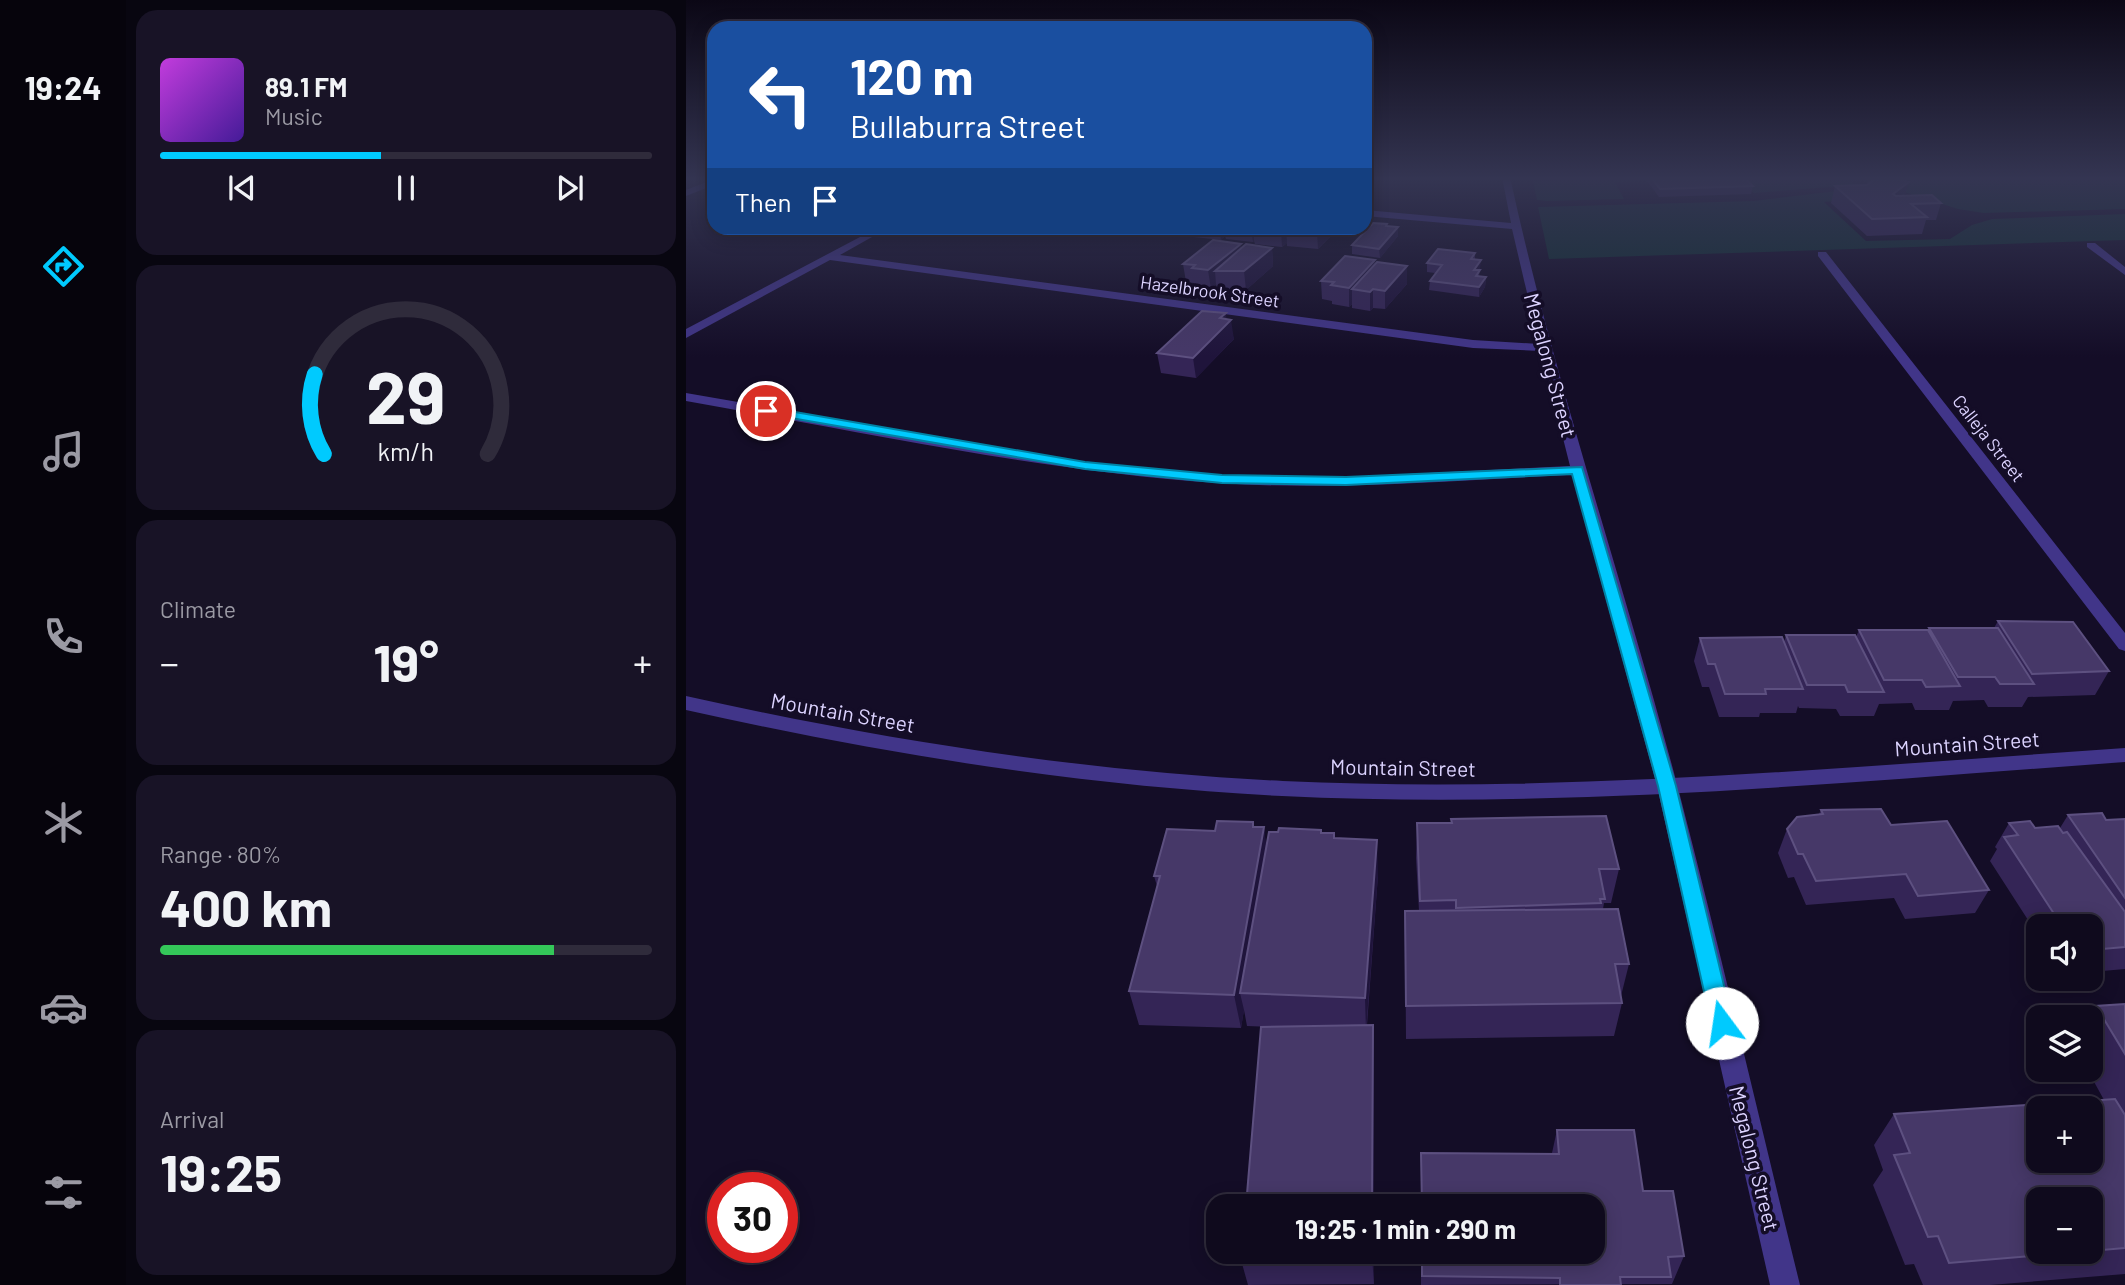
<!DOCTYPE html>
<html lang="en">
<head>
<meta charset="utf-8">
<style>
	:root { --surface:#0f0a1d; --page:#181326; --text:#f1f3f6; --muted:#9b9aa4; --line:#2f2b3b; --accent:#00cafe }
	body { margin:0; font-family:Barlow,sans-serif; background:var(--page); color:var(--text); height:100vh; display:flex; flex-direction:column; font-size:26px; white-space:nowrap }
	* { box-sizing:border-box; margin:0 }
	p { font-size:23px; color:var(--muted) }
	.icon { flex:none; width:38px; height:38px; fill:none; stroke:currentColor; stroke-width:2; stroke-linecap:round; stroke-linejoin:round }
	.map { position:relative; flex:1; overflow:hidden }
	.panel { display:flex; flex-direction:column; gap:10px; padding:10px; background:#080610; width:560px }
	.panel>* { flex:none }
	.banner { position:absolute; left:21px; top:21px; width:665px; height:214px; border-radius:21px; box-shadow:0 4px 18px #0003,0 0 0 2px var(--line); background:#1a4fa0; color:#fff; overflow:hidden }
	.fabs { position:absolute; left:1340px; top:914px; display:grid; gap:14px }
	.fabs a { display:grid; place-items:center; width:77px; height:77px; border-radius:14px; background:var(--surface); box-shadow:0 4px 18px #0003,0 0 0 2px var(--line); font-size:35px }
	.speed { position:absolute; left:21px; top:1172px; display:flex; gap:14px; font-size:35px; font-weight:700; text-align:center }
	.speed>* { display:grid; place-content:center; width:91px; height:91px; border-radius:50%; background:var(--surface); box-shadow:0 4px 18px #0003,0 0 0 2px var(--line); line-height:1 }
	.speed .limit { border:10px solid #d22; background:#fff; color:#111 }
	.pin { position:absolute; display:grid; place-items:center; width:60px; height:60px; color:#fff; margin:-30px; border:4px solid #fff; border-radius:50%; box-shadow:0 2px 7px #0007 }
	.me { position:absolute; width:77px; margin:-38px; rotate:346deg; stroke-linejoin:round; filter:drop-shadow(0 0 5px #0008) }
	.turn { display:flex; align-items:center; gap:24px; height:147px; padding:0 28px; font-size:32px }
	.turn .icon { width:91px; height:91px; stroke-width:2.5 }
	.turn b { display:block; font-size:49px; line-height:60px }
	.then { display:flex; align-items:center; height:66px; padding:0 28px; background:#0003; gap:14px; font-size:26px }
	.big { font-size:52px; font-weight:700; line-height:1.1 }
	.panel .tile { flex:1; display:flex; flex-direction:column; justify-content:center; gap:10px; min-width:0; padding:0 24px; border-radius:21px; background:var(--page) }
	.panel .dial { align-items:center; gap:0 }
	.dial svg { height:182px; overflow:visible; fill:none; stroke:var(--line); stroke-width:7; stroke-linecap:round; text-anchor:middle }
	.dial text { fill:var(--text); stroke:none }
	.song { display:flex; align-items:center; gap:21px }
	.cover { width:84px; height:84px; border-radius:10px; background:linear-gradient(135deg,hsl(290 70% 55%),hsl(260 70% 35%)) }
	.played { height:7px; border-radius:4px; background:linear-gradient(90deg,var(--accent) 45%,var(--line) 45%) }
	.keys { display:flex; justify-content:space-around; direction:ltr }
	.heat { display:flex; justify-content:space-between; align-items:center; font-size:38px; direction:ltr }
	.charge { height:10px; border-radius:5px; background:linear-gradient(90deg,#34c759 80%,var(--line) 0) }
	.trip { position:absolute; left:520px; top:1194px; width:399px; height:70px; border-radius:21px; background:var(--surface); box-shadow:0 4px 18px #0003,0 0 0 2px var(--line); font-weight:700; line-height:70px; text-align:center }
	main { display:flex; flex:1; min-height:0 }
	.dock { display:flex; flex-direction:column; width:126px; justify-content:space-around; align-items:center; background:#06040c; color:var(--muted) }
	.dock .icon { width:49px; height:49px }
	.dock .active { color:var(--accent) }
	.dock b { font-size:32px; color:var(--text) }
	.map>svg:first-child { display:block }
</style>
</head>
<body>
<main>
<nav class="dock">
<b>19:24</b>
<svg class="icon active" aria-label="directions" viewBox="0 0 24 24"><path d="M12 3l9 9-9 9-9-9zM9 14v-3h6M13 9l2 2-2 2"/></svg>
<svg class="icon" aria-label="music" viewBox="0 0 24 24"><path d="M9 18V5l10-2v13"/><circle cx="6" cy="18" r="3"/><circle cx="16" cy="16" r="3"/></svg>
<svg class="icon" aria-label="phone" viewBox="0 0 24 24"><path d="M5 4h4l2 5-3 2q2 4 5 5l2-3 5 2v4C11 20 4 13 5 4z"/></svg>
<svg class="icon" aria-label="climate" viewBox="0 0 24 24"><path d="M12 3v18M4 7l16 10M4 17L20 7"/></svg>
<svg class="icon" aria-label="car" viewBox="0 0 24 24"><path d="M5 17H2v-5l4-1 3-4h7l3 4 3 1v5h-3M9 17h6M6 11h13"/><circle cx="7" cy="17" r="2"/><circle cx="17" cy="17" r="2"/></svg>
<svg class="icon" aria-label="filters" viewBox="0 0 24 24"><path d="M4 7h16M4 17h16"/><circle cx="9" cy="7" r="2"/><circle cx="15" cy="17" r="2"/></svg>
</nav>
<section class="panel">
<div class="tile">
<div class="song"><i class="cover"></i><div><b>89.1 FM</b><p>Music</p></div></div>
<div class="played"></div>
<div class="keys"><svg class="icon" aria-label="previous" viewBox="0 0 24 24"><path d="M18 5L8 12l10 7zM5 5v14"/></svg><svg class="icon" aria-label="pause" viewBox="0 0 24 24"><path d="M8 5v14M16 5v14"/></svg><svg class="icon" aria-label="next" viewBox="0 0 24 24"><path d="M6 5l10 7-10 7zM19 5v14"/></svg></div>
</div>
<div class="tile dial"><svg viewBox="0 0 100 80">
<path d="M14 69A42 42 0 1 1 86 69"/>
<path d="M14 69A42 42 0 0 1 10 34" stroke="#00cafe"/>
<text x="50" y="56" font-size="32" font-weight="700">29</text>
<text x="50" y="72" font-size="11">km/h</text>
</svg></div>
<div class="tile"><p>Climate</p>
<div class="heat"><a>−</a><b class="big">19°</b><a>+</a></div>
</div>
<div class="tile"><p>Range · 80%</p><b class="big">400 km</b><div class="charge"></div></div>
<div class="tile"><p>Arrival</p><b class="big">19:25</b></div>
</section>
<div class="map">
<svg width="1439" height="1285" viewBox="0 0 1439 1285">
	<rect width="100%" height="100%" fill="#140d27"/>
	<!-- green -->
	<path fill="#102f31" d="M997,177H1439V209L1298,213L1272,209L1193,184C1181,184 1174,179 1163,180L1170,185L1068,193L1052,178L929,182L938,199L861,201L851,200L847,181Z
		M1151,191L1161,200L1138,202L1180,241L1264,239L1286,225L1306,219L1439,214V240L863,259L852,207L1067,201Z"/>
	<g fill="none" stroke-linecap="round" stroke-linejoin="round">
		<!-- minor -->
		<path fill="#413589" fill-rule="evenodd" d="M816,177H824C869,384 938,583 992,788C1035,953 1073,1119 1114,1285H1084L971,786L886,475C769,480 650,491 532,483C353,471 176,432 0,401V393L399,462L472,470L536,475L660,477L884,466L855,351L787,348L144,260L0,338V329L191,228H202L154,255L787,340L853,344L826,229L679,216V210L825,223Z
			M1401,243H1409L1439,267V275L1401,247Z
			M1132,252H1140L1439,633V651L1433,649L1132,256Z"/>
		<!-- tertiary -->
		<path fill="#413589" fill-rule="evenodd" d="M28,179V185L0,196V190Z
			M0,696C197,740 395,771 597,781C877,794 1160,767 1439,748V762C1160,782 877,810 596,796C395,786 197,754 0,710Z"/>
	</g>
	<!-- wall -->
	<path fill="#342556" d="M962,177H1058L1067,186L1065,194L973,197L961,181Z
		M1223,182L1218,196L1255,203L1250,220H1240L1236,234L1181,236L1145,203L1149,186Z
		M701,226L712,227V236L694,258L666,254V245Z
		M506,228H652V229L632,249L601,246V243L596,247L569,244L568,241L567,242L540,239L539,236L535,240L508,237Z
		M555,244V249L586,248L587,266L560,290L531,289L530,284L525,289L508,286V283L500,282L497,264Z
		M789,253V259L794,269L793,277H800L799,287L793,297L743,290L744,281L749,273L741,272V263Z
		M689,260V264L721,266V284L699,309L687,308L684,311L666,308V304L663,307L646,304V301L636,299L635,281Z
		M540,319L548,339L510,378L475,373L471,353Z
		M1312,621L1423,671L1409,695L1342,697L1336,707H1302L1298,700L1267,701L1263,710H1229L1226,703L1193,704L1188,716H1154L1150,709L1113,708L1112,706L1110,713H1074L1073,717H1033L1023,687H1016L1008,661L1014,638L1098,642L1100,635L1170,637L1173,630L1242,631L1243,628H1308Z
		M1135,810L1205,825L1303,890L1289,913L1219,919L1208,898L1120,905L1108,877L1102,878L1092,853L1101,829L1133,814Z
		M1382,815L1420,820L1439,819V969L1405,972V926H1353V937L1304,861L1311,849L1309,847L1323,823L1349,828H1374Z
		M765,819L933,869L925,903H918L917,909L943,964L935,996L936,1003L928,1036L720,1039L719,911H733L730,858L731,823H765Z
		M567,822L568,827H578L580,847L635,833H648L649,838L692,875L681,1025H687L688,1058V1206H560L586,1027L561,1026L558,1010L555,1028L453,1025L443,991L471,886L468,876L529,831Z
		M1439,1004V1274L1304,1285H1237L1228,1264L1219,1265L1187,1185L1197,1170L1188,1145L1208,1114L1418,1100L1401,1069H1405V1017H1402L1410,1006Z
		M871,1130L957,1191L998,1256L986,1284L735,1285V1251H906V1206H735V1153H866Z
		M688,1251V1284L562,1285L555,1260Z"/>
	<!-- shaded-wall -->
	<path fill="#1f143b" d="M1223,182L1218,198L1202,210L1207,194Z
		M712,227V236L694,258L693,249Z
		M533,228H539V236L535,240Z
		M565,228H567L568,241L567,242Z
		M597,228H617H600L601,243L596,247L595,230Z
		M635,228H652V229L632,249L631,232Z
		M555,244L557,262L529,271L530,284L525,289L522,270Z
		M586,248L587,266L560,290L558,271Z
		M689,260V278L666,289V304L663,307V288Z
		M795,260L794,269L788,279V270Z
		M721,266V284L699,309V291Z
		M800,277L799,287L793,297V287Z
		M687,289V308L684,311V292Z
		M540,313L541,324L545,320L548,339L510,378L507,358L534,318Z
		M578,827L582,862L554,993L558,1010L555,1028L548,995Z
		M691,840L692,875L680,1031L679,998Z
		M687,1025L688,1058V1206H686Z
		M686,1251H688V1284L686,1256Z"/>
	<!-- building -->
	<path fill="#463868" stroke="#5d5080" stroke-width="2" fill-rule="evenodd" d="M965,177H1058L1067,186L974,189Z
		M1191,177H1200L1223,182L1207,194L1210,196L1246,195L1255,203L1225,204L1241,217L1186,219L1149,186L1181,185Z
		M687,223L701,224L700,226L712,227L693,249L666,245Z
		M577,228H597L595,230Z
		M600,228H635L631,232Z
		M527,240L555,244L522,270L506,268L509,265L497,264Z
		M560,244L586,248L558,271H529Z
		M752,249L789,253L785,259L795,260L788,270H794L790,276L800,277L793,287L744,281L756,265L741,263Z
		M659,256L689,260L663,288L645,285L648,282L635,281Z
		M691,262L721,266L699,291L687,289L684,292L666,289Z
		M516,311L540,313L534,318L545,320L507,358L471,353Z
		M1312,621L1387,622L1423,671L1346,674Z
		M1243,628H1312L1348,684H1314L1309,677H1272Z
		M1173,630H1242L1274,686L1240,687L1236,680H1198Z
		M1100,635H1169L1198,692H1162L1159,685H1121Z
		M1096,637L1117,689H1079L1080,694H1039L1029,664H1022L1014,638Z
		M1195,809L1205,825L1261,821L1303,890L1232,896L1220,874L1130,881L1117,854H1112L1101,829L1111,817L1137,814L1135,810Z
		M1416,813L1420,820L1439,819V898L1382,815Z
		M920,816L933,869H913L919,899H914L915,903L770,908V900L734,901L731,823H766L765,819Z
		M531,821L567,822V827H578L548,995L443,991L474,876H468L481,829L529,831Z
		M1344,821L1349,828L1372,826L1377,833L1381,832L1439,912V947L1405,950V926H1376L1318,837L1332,835L1323,823Z
		M593,828L635,830V833H648V838L691,840L679,998L554,993L583,832H592Z
		M932,909L943,964H929L936,1003L720,1006L719,911Z
		M1439,1004V1054L1410,1006Z
		M687,1025L686,1206H560L575,1027Z
		M1429,1099L1439,1115V1248L1405,1251V1199H1353V1251H1403L1263,1263L1252,1236L1242,1237L1208,1155L1224,1153L1208,1114ZM1353,1108H1405V1160H1353Z
		M871,1130H948L957,1191H987L998,1256L982,1257L985,1277H934L935,1285H874V1278L736,1276V1251H906V1206H736L735,1153L873,1154Z
		M556,1251H686V1256L555,1260Z"/>
	<!-- sky -->
	<linearGradient id="sky" x2="0" y2="1"><stop stop-color="#0b0715"/><stop offset="0.5" stop-color="#343552"/><stop offset="1" stop-color="#343552" stop-opacity="0"/></linearGradient>
	<rect width="1439" height="357" fill="url(#sky)"/>
	<!-- route -->
	<path fill="#00cafe" stroke="#0083a5" stroke-width="2" d="M80,407L399,462L536,475L660,477L896,467L990,786L1047,1023L1044,1031L1036,1034L1028,1031L1025,1023L972,786L886,474L660,485L536,483L399,469L76,413V408Z"/>
	<g text-anchor="middle" dominant-baseline="central" stroke-width="7" stroke-linejoin="round" paint-order="stroke">
		<!-- far-street labels -->
		<g font-size="18" fill="#dcd3ff" stroke="#140d27">
			<text transform="translate(524 291) rotate(8)">Hazelbrook Street</text>
			<text transform="translate(1303 438) rotate(52)">Calleja Street</text>
		</g>
		<!-- street labels -->
		<g font-size="21" fill="#dcd3ff" stroke="#140d27">
			<text transform="translate(865 365) rotate(75)">Megalong Street</text>
			<text transform="translate(157 712) rotate(10)">Mountain Street</text>
			<text transform="translate(1281 743) rotate(-4)">Mountain Street</text>
			<text transform="translate(717 767) rotate(1)">Mountain Street</text>
			<text transform="translate(1069 1158) rotate(76)">Megalong Street</text>
		</g>
	</g>
</svg>
<div class="fabs">
<a><svg class="icon" aria-label="sound" viewBox="0 0 24 24"><path d="M4 9h4l5-4v14l-5-4H4zM17 9q2 3 0 6"/></svg></a>
<a><svg class="icon" aria-label="layers" viewBox="0 0 24 24"><path d="M12 4l9 5-9 5-9-5zM3 14l9 5 9-5"/></svg></a>
<a>+</a>
<a>−</a>
</div>
<div class="speed"><div class="limit">30</div></div>
<div class="pin" style="left:80px;top:411px;background:#d93025"><svg class="icon" aria-label="arrive" viewBox="0 0 24 24"><path d="M6 21V4h12l-3 4 3 4H6"/></svg></div>
<svg class="me" style="left:1036px;top:1023px" viewBox="-20 -20 40 40"><circle r="19" fill="#fff"/><path d="M0-13L10 11 0 6-10 11z" fill="#00cafe"/></svg>
<div class="trip">19:25 · 1 min · 290 m</div>
<div class="banner">
<div class="turn"><svg class="icon" aria-label="left" viewBox="0 0 24 24"><path d="M17 20v-9H6M10 6l-5 5 5 5"/></svg><div><b>120 m</b>Bullaburra Street</div></div>
<div class="then">Then<svg class="icon" aria-label="arrive" viewBox="0 0 24 24"><path d="M6 21V4h12l-3 4 3 4H6"/></svg></div>
</div>
</div>
</main>
</body>
</html>
